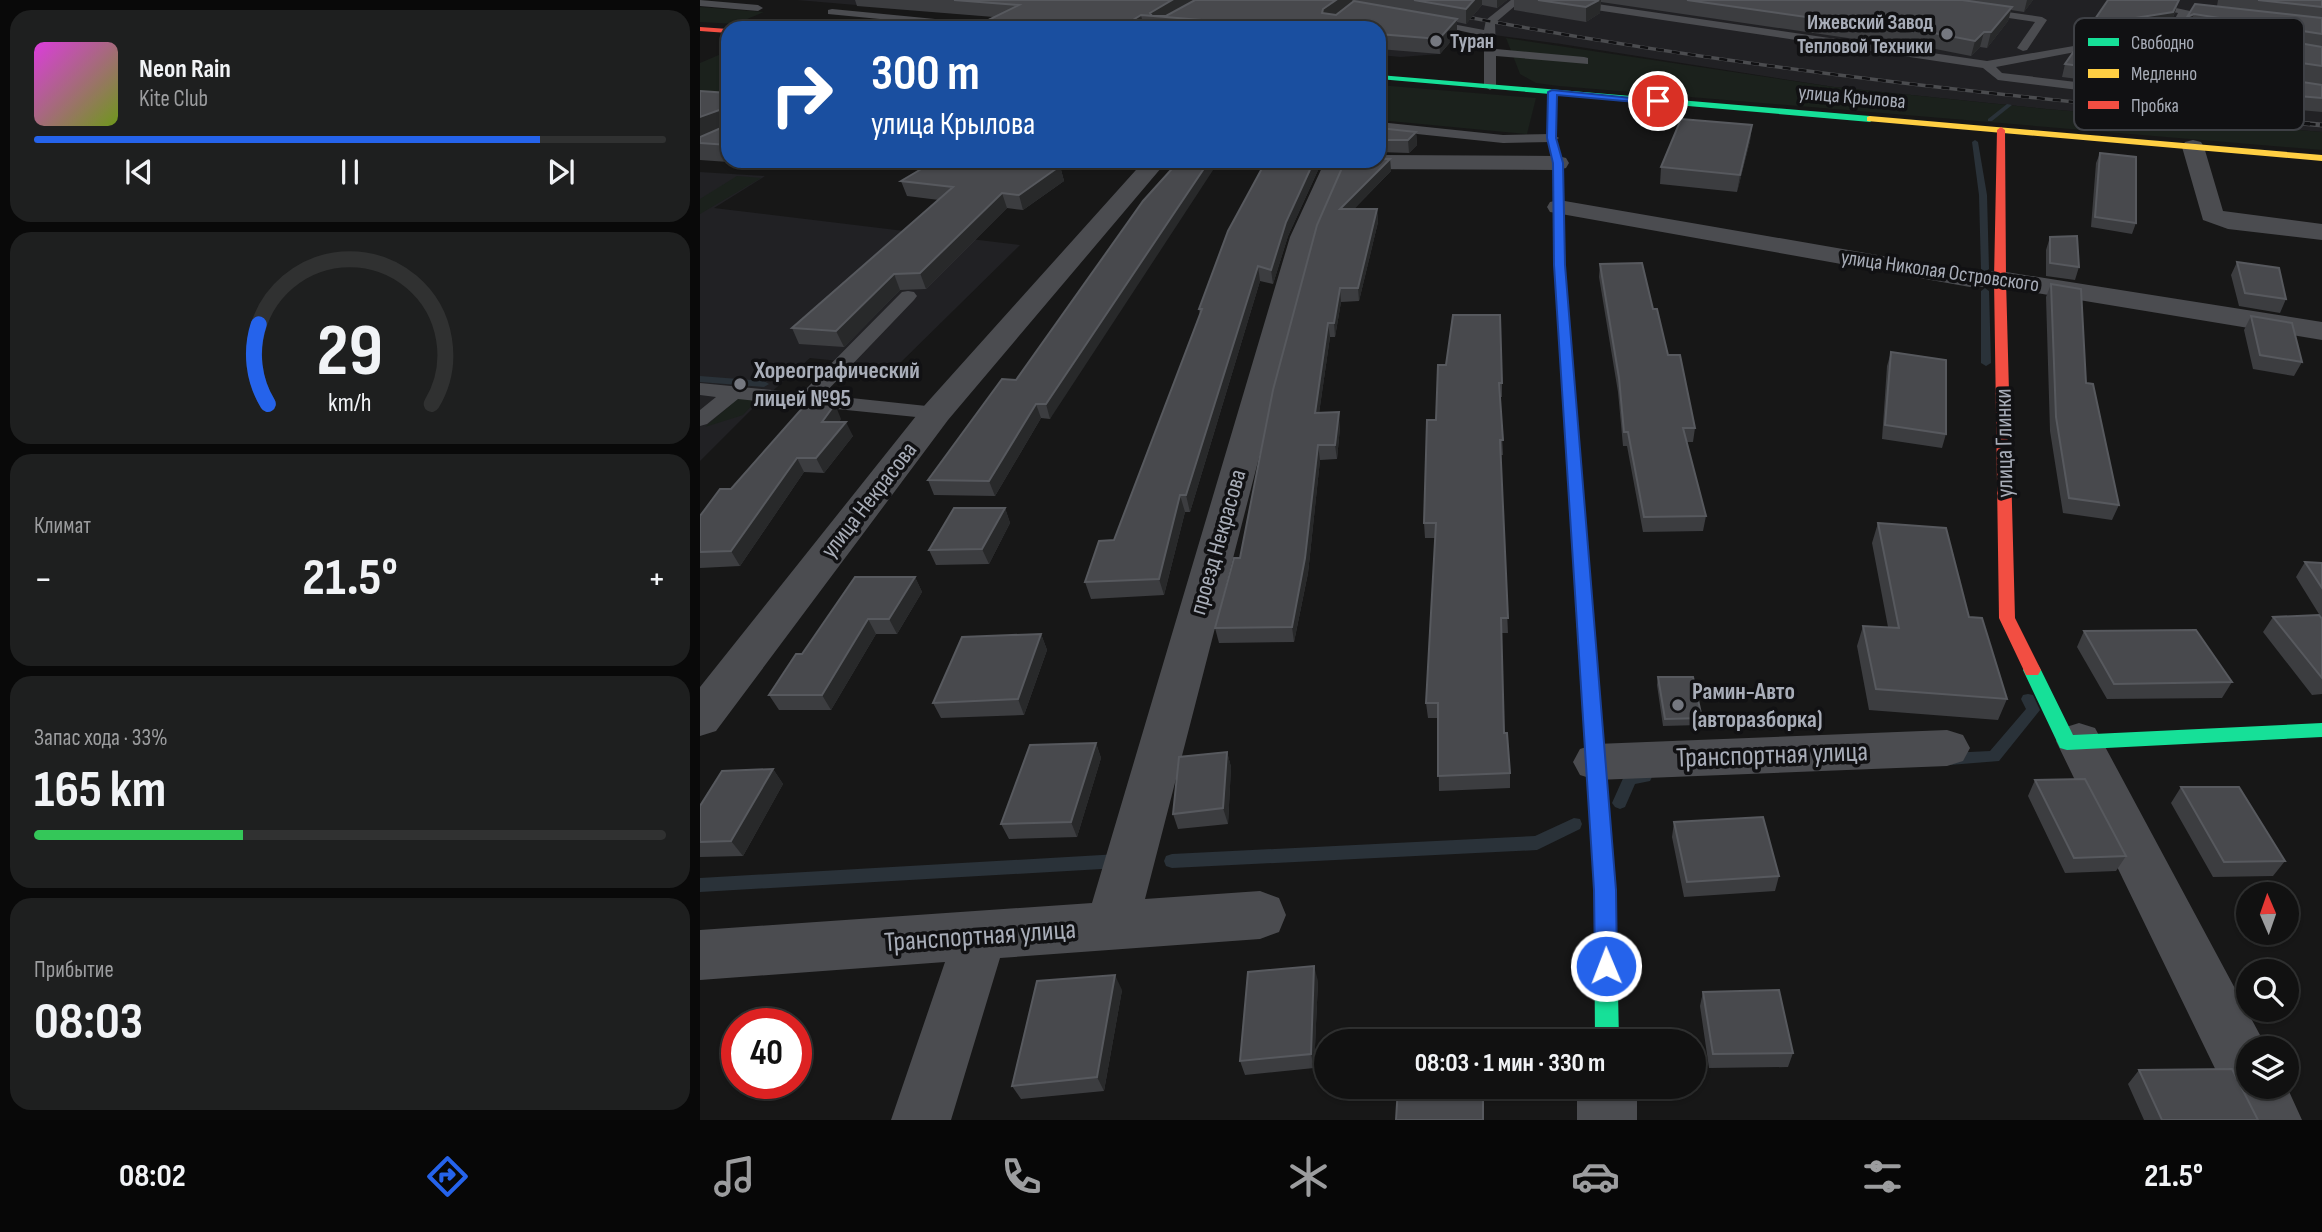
<!DOCTYPE html>
<html lang="ru">
<head>
<meta charset="utf-8">
<style>
	:root { --surface:#111; --page:#1e1f1f; --text:#f1f3f6; --muted:#9c9d9f; --line:#303131; --accent:#2563eb }
	body { margin:0; font-family:"Sofia Sans Condensed",sans-serif; background:var(--page); color:var(--text); height:100vh; display:flex; flex-direction:column; font-size:26px; white-space:nowrap }
	* { box-sizing:border-box; margin:0 }
	p { font-size:23px; color:var(--muted) }
	.icon { flex:none; width:38px; height:38px; fill:none; stroke:currentColor; stroke-width:2; stroke-linecap:round; stroke-linejoin:round }
	.map { position:relative; flex:1; overflow:hidden }
	.drawer { display:flex; flex-direction:column; gap:10px; padding:10px; background:#090909; width:700px }
	.drawer>* { flex:none }
	.top-card { position:absolute; left:21px; top:21px; width:665px; height:147px; border-radius:21px; box-shadow:0 2px 5px #0004,0 0 0 2px var(--line); background:#1a4fa0; color:#fff; overflow:hidden }
	.needle { width:46px; rotate:358deg }
	.tools { position:absolute; left:1536px; top:882px; display:grid; gap:14px }
	.tools a { display:grid; place-items:center; width:63px; height:63px; border-radius:50%; background:var(--surface); box-shadow:0 2px 5px #0004,0 0 0 2px var(--line); font-size:35px }
	.speed { position:absolute; left:21px; top:1008px; display:flex; gap:14px; font-size:35px; font-weight:700; text-align:center }
	.speed>* { display:grid; place-content:center; width:91px; height:91px; border-radius:50%; background:var(--surface); box-shadow:0 2px 5px #0004,0 0 0 2px var(--line); line-height:1 }
	.speed .limit { border:10px solid #d22; background:#fff; color:#111 }
	.pin { position:absolute; display:grid; place-items:center; width:60px; height:60px; color:#fff; margin:-30px; border:4px solid #fff; border-radius:50%; box-shadow:0 2px 7px #0007 }
	.me { position:absolute; width:77px; margin:-38px; rotate:359deg; stroke-linejoin:round; filter:drop-shadow(0 0 5px #0008) }
	.turn { display:flex; align-items:center; gap:24px; height:147px; padding:0 35px; font-size:32px }
	.turn .icon { width:91px; height:91px; stroke-width:2.5 }
	.turn b { display:block; font-size:49px; line-height:60px }
	.big { font-size:52px; font-weight:700; line-height:1.1 }
	.drawer .widget { flex:1; display:flex; flex-direction:column; justify-content:center; gap:10px; min-width:0; padding:0 24px; border-radius:21px; background:var(--page) }
	.drawer .dial { align-items:center; gap:0 }
	.dial svg { height:182px; overflow:visible; fill:none; stroke:var(--line); stroke-width:7; stroke-linecap:round; text-anchor:middle }
	.dial text { fill:var(--text); stroke:none }
	.song { display:flex; align-items:center; gap:21px }
	.cover { width:84px; height:84px; border-radius:10px; background:linear-gradient(135deg,hsl(300 70% 55%),hsl(80 70% 35%)) }
	.played { height:7px; border-radius:4px; background:linear-gradient(90deg,var(--accent) 80%,var(--line) 80%) }
	.keys { display:flex; justify-content:space-around; direction:ltr }
	.heat { display:flex; justify-content:space-between; align-items:center; font-size:38px; direction:ltr }
	.charge { height:10px; border-radius:5px; background:linear-gradient(90deg,#34c759 33%,var(--line) 0) }
	.trip { position:absolute; left:614px; top:1029px; width:392px; height:70px; border-radius:35px; background:var(--surface); box-shadow:0 2px 5px #0004,0 0 0 2px var(--line); font-weight:700; line-height:70px; text-align:center }
	.tab-bar { display:flex; height:112px; justify-content:space-around; align-items:center; background:#070707; color:var(--muted) }
	.tab-bar .icon { width:49px; height:49px }
	.tab-bar .on { color:var(--accent) }
	.tab-bar b { font-size:32px; color:var(--text) }
	main { display:flex; flex:1; min-height:0 }
	.map>svg:first-child { display:block }
</style>
</head>
<body>
<main>
<section class="drawer">
<div class="widget">
<div class="song"><i class="cover"></i><div><b>Neon Rain</b><p>Kite Club</p></div></div>
<div class="played"></div>
<div class="keys"><svg class="icon" aria-label="previous" viewBox="0 0 24 24"><path d="M18 5L8 12l10 7zM5 5v14"/></svg><svg class="icon" aria-label="pause" viewBox="0 0 24 24"><path d="M8 5v14M16 5v14"/></svg><svg class="icon" aria-label="next" viewBox="0 0 24 24"><path d="M6 5l10 7-10 7zM19 5v14"/></svg></div>
</div>
<div class="widget dial"><svg viewBox="0 0 100 80">
<path d="M14 69A42 42 0 1 1 86 69"/>
<path d="M14 69A42 42 0 0 1 10 34" stroke="#2563eb"/>
<text x="50" y="56" font-size="32" font-weight="700">29</text>
<text x="50" y="72" font-size="11">km/h</text>
</svg></div>
<div class="widget"><p>Климат</p>
<div class="heat"><a>−</a><b class="big">21.5°</b><a>+</a></div>
</div>
<div class="widget"><p>Запас хода · 33%</p><b class="big">165 km</b><div class="charge"></div></div>
<div class="widget"><p>Прибытие</p><b class="big">08:03</b></div>
</section>
<div class="map">
<svg width="1622" height="1120" viewBox="0 0 1622 1120">
	<rect width="100%" height="100%" fill="#171717"/>
	<!-- built -->
	<path fill="#212124" d="M97,0H1622V132L1346,109L1134,87L861,44L710,24L754,38L740,54L701,57L679,55V28H357L367,23Z
		M0,172L65,176L14,208L320,245L196,367L110,358L51,410L0,461Z"/>
	<!-- green -->
	<path fill="#1b211c" d="M0,7L64,12L35,24L0,22Z
		M806,38L1134,87L1346,109L1622,132V150L859,86L836,83L820,74Z
		M28,51V98L0,95V63Z
		M679,85L836,98L827,134L679,120Z
		M37,176L61,178L0,214V199Z
		M42,395L60,397L43,415L5,427Z"/>
	<g fill="none" stroke-linecap="round" stroke-linejoin="round">
		<!-- stream -->
		<path fill="#2a3239" fill-rule="evenodd" d="M1307,104L1312,105L1292,121H1288V119Z
			M1275,140L1278,142L1287,195L1289,269L1285,272L1281,269L1279,195L1272,142Z
			M1285,288L1289,291L1291,363L1286,366L1281,363V291Z
			M0,376L64,381L69,384L64,387L0,382Z
			M1328,694L1333,695L1340,710L1299,761L1249,765L1244,763L1242,759L1244,755L1249,753L1290,751L1326,709L1321,699L1323,695Z
			M945,771L950,773L952,777L950,781L935,784L925,807L920,809L915,807L912,803L925,774Z
			M874,818L880,819L882,824L880,829L837,850L472,868L466,866L464,861L466,856L472,854L835,836Z
			M419,854L425,856L427,861L425,866L419,868L0,892V878Z"/>
		<!-- lane -->
		<path fill="#4b4c50" fill-rule="evenodd" d="M0,0L58,5L63,8L58,11L0,6Z
			M811,0H822L795,23L796,49L884,57L888,58V64L796,56V86L790,90L784,86V36L721,22L726,19L784,30L786,20Z
			M844,0H870L1287,61L1408,40L1414,43L1412,45L1296,67L1302,73L1484,95L1490,99L1484,103L1298,80L1283,68L849,3Z
			M1415,0H1439L1490,11L1476,37L1448,41L1444,40V36L1468,32L1478,13Z
			M1279,8L1342,17L1347,20L1327,50L1323,51L1317,48L1335,22L1275,13V9Z
			M132,9L297,25L303,28H238L242,25L128,14V10Z
			M1500,37L1506,40L1487,68L1509,71V77L1475,73V67L1496,38Z
			M679,122L803,135L852,134L859,138L852,142L803,143L679,130Z
			M208,291L214,292L217,296L214,300L123,395L236,407L243,409L246,413L243,417L236,419L38,399L7,424L0,426V410L16,397L0,395V383L102,393L202,292Z"/>
		<!-- street -->
		<path fill="#4b4c50" fill-rule="evenodd" d="M1493,140L1501,142L1504,147L1523,211L1622,224V240L1528,229L1503,220L1482,147L1485,142Z
			M679,155L858,156L866,158L869,163L866,168L858,170L645,169L616,237L445,899L560,891L579,898L586,915L579,932L560,939L300,958L251,1120H191L245,962L0,980V930L392,903L590,237L625,161H679Z
			M444,161H467L248,420L16,731L0,736V687L224,406Z
			M859,200L1270,271H1300L1622,322V340L1300,287H1270L850,212L847,207L850,202Z
			M1379,723L1395,728L1567,1048H1549V1087H1587L1602,1120H1540L1356,741L1363,728Z
			M1247,730L1263,735L1270,748L1263,761L1247,766L896,780L880,775L873,762L880,749L896,744Z
			M877,1087H937V1120H877Z"/>
		<!-- fast -->
		<path fill="#16e098" fill-rule="evenodd" d="M679,75L1170,116L1174,119L1170,122L679,79Z
			M887,639L893,641L896,645L916,890L919,1041H895L894,890L878,645L881,641Z
			M1332,664L1338,665L1341,670L1373,735L1622,723V737L1367,750L1360,748L1323,670L1326,665Z"/>
		<!-- slow -->
		<path fill="#ffcf43" fill-rule="evenodd" d="M852,90L856,92V138L863,163L865,265L896,645L893,649H881L878,645L855,265L853,163L848,138V92Z
			M1170,116L1622,155V161L1167,121V117Z"/>
		<!-- jam -->
		<path fill="#f24e42" fill-rule="evenodd" d="M0,27L28,29V33L0,31Z
			M1301,127L1305,130L1306,279L1315,618L1341,670L1338,675H1326L1299,618L1294,279L1297,130Z"/>
		<defs>
			<path id="rail-far1" d="M751,14C1039,69 1329,100 1621,125"/>
			<path id="rail" d="M1600,123L1622,125"/>
		</defs>
		<!-- rail-far1 casing -->
		<use href="#rail-far1" stroke="#4b4c4f" stroke-width="3.5"/>
		<!-- rail casing -->
		<use href="#rail" stroke="#4b4c4f" stroke-width="5"/>
		<!-- rail-far1 -->
		<use href="#rail-far1" stroke="#111113" stroke-width="2.5" stroke-dasharray="8" stroke-linecap="butt"/>
		<!-- rail -->
		<use href="#rail" stroke="#111113" stroke-width="3.5" stroke-dasharray="10" stroke-linecap="butt"/>
	</g>
	<!-- wall -->
	<path fill="#3c3d40" fill-rule="evenodd" d="M155,0H807L797,8L782,5L766,24L757,22V34L740,54L679,49V28H272L294,17L157,6Z
		M814,0H1333L1324,12L1311,10L1308,21L1287,48L1280,47L1271,56L1210,44L1209,47L901,2L900,13L886,22L814,10Z
		M1479,0L1474,15L1467,29L1484,26L1487,17L1517,6L1518,0H1622V112L1522,103L1489,93L1362,77L1365,64L1417,37L1385,43L1391,25ZM1493,32L1507,35L1498,48L1492,65L1479,63L1477,59L1489,43Z
		M0,91L28,93V161H61L57,164L0,160Z
		M1052,125L1050,141L1037,192L960,184L961,167Z
		M679,128L716,132L717,145L709,153L679,152Z
		M1400,153L1436,223L1432,234L1391,227L1396,163Z
		M690,159L691,171L654,209H677L678,222L659,301L641,302L635,337H630L619,413L640,427L637,459L620,460L608,573L594,642L519,643L515,628L540,558L617,225Z
		M360,166L364,181L323,210L307,208L226,289L200,290L144,347L99,344L92,328L239,200L207,196L201,181Z
		M619,168L588,236L573,284L560,281L490,512H485L464,595L391,599L385,582L414,540L500,315L499,309Z
		M443,201L350,419L341,418L295,496L234,495L228,480L316,380Z
		M1350,237L1379,267L1375,280L1346,276V250Z
		M1537,262L1586,299L1580,313L1539,306L1531,275Z
		M900,264L953,309L968,355L995,428L993,442H987L1006,516L1003,531L943,532L927,446H923L918,392L899,277Z
		M1351,284L1419,505L1412,520L1363,513L1350,431L1346,297Z
		M1551,316L1602,362L1594,376L1553,369L1544,330Z
		M1191,352L1246,434L1242,448L1182,439L1187,366Z
		M746,365L802,383V397H800L803,455H800L808,633H801L804,733L810,773V788L739,791L738,718H728L726,703L735,538H725L724,523L736,420Z
		M141,419L139,422L153,436L124,473L104,472L40,566L0,568V516Z
		M305,508L310,523L289,564L236,565L229,550Z
		M1178,523L1269,617L1307,699L1298,720L1169,710L1157,646L1163,626L1188,627L1172,543Z
		M1605,562L1622,563V694L1612,695L1563,632L1573,617L1622,619L1596,577Z
		M215,577L222,592L197,634H176L131,710H79L69,695Z
		M1384,631L1532,682L1522,698L1407,699L1377,647Z
		M341,634L347,650L324,715L241,718L233,703Z
		M958,677L1002,718L1000,725L963,726L957,685Z
		M396,743L401,758L377,837L309,839L301,824Z
		M527,752L531,767L528,824L478,829L473,814Z
		M73,769L83,784L43,856L0,857V806Z
		M1335,780L1426,856L1416,871L1365,873L1328,796Z
		M1481,787L1585,861L1573,876L1513,877L1471,803Z
		M974,822L1079,876L1075,891L984,897L972,837Z
		M618,981L614,1068L545,1075L540,1061Z
		M422,990L404,1091L321,1099L312,1086Z
		M1003,992L1093,1053L1088,1067L1009,1068L1000,1006Z
		M1439,1070L1558,1120H1444L1428,1084Z"/>
	<!-- shaded-wall -->
	<path fill="#28292a" d="M472,0H498L469,18L450,16V13Z
		M636,0H652V2L624,24L623,9Z
		M774,0H782V5L766,24V9Z
		M797,0H807L797,8Z
		M899,0H901L900,13L886,22V7Z
		M1327,0H1333L1324,12Z
		M1479,0L1474,15L1466,30L1385,43L1391,25Z
		M1312,7L1308,21L1287,48L1291,32Z
		M1494,14L1487,31L1481,34L1487,17Z
		M441,15L444,28H420Z
		M757,19V34L740,54L739,39Z
		M1493,31L1489,43L1471,69L1475,56Z
		M1284,32L1280,47L1271,56L1275,41Z
		M22,109L28,126L0,137V117Z
		M1052,125L1050,141L1037,192L1040,175Z
		M716,132L717,145L709,153L708,140Z
		M690,159L691,171L642,221L640,209Z
		M509,161H519L350,419L346,404Z
		M614,161H618L619,168L588,236L573,284L571,270L586,222Z
		M360,166L364,181L323,210L319,195Z
		M302,193L307,208L226,289L220,273Z
		M677,209L678,222L659,301L658,288Z
		M558,266L560,281L490,512L486,495Z
		M194,274L200,290L144,347L136,331Z
		M640,288L641,302L635,337L634,323Z
		M628,323L630,337L617,427L615,413Z
		M135,404L141,419L129,436L122,422Z
		M336,404L341,418L295,496L289,481Z
		M639,412L640,427L637,459L635,445Z
		M146,422L153,436L124,473L116,458Z
		M618,445L620,460L608,573L594,642L592,627Z
		M97,458L104,472L40,566L31,551Z
		M480,495L485,512L464,595L459,579Z
		M305,508L310,523L289,564L282,549Z
		M215,577L222,592L197,634L189,619Z
		M168,619L176,634L131,710L122,695Z
		M341,634L347,650L324,715L318,699Z
		M396,743L401,758L377,837L371,822Z
		M527,752L531,767L528,824L523,808Z
		M73,769L83,784L43,856L31,841Z
		M614,966L618,981L614,1068L611,1054Z
		M415,975L422,990L404,1091L397,1077Z"/>
	<!-- building -->
	<path fill="#48494d" stroke="#57595e" stroke-width="2" d="M254,0H472L450,13L452,16H466L495,0H636L623,9L622,13L636,15L654,1L757,19L739,39L679,34V28H601L441,15L420,28H272L319,5Z
		M714,0H774L766,9Z
		M838,0H899L886,7Z
		M987,0H1262L1312,7L1291,32H1284L1275,41L1213,29L1212,32Z
		M1408,0H1479L1473,12L1391,25Z
		M1558,0H1622V7Z
		M1495,4L1622,18V34L1494,14L1487,17Z
		M1483,26L1493,31L1475,56L1479,63L1622,85V98L1528,90L1494,81L1365,64L1379,44Z
		M1511,28L1622,47V66L1498,48Z
		M0,91L28,93V145L0,143V137L21,128L22,109L0,117Z
		M981,119L1052,125L1040,175L961,167Z
		M679,128L716,132L708,140H679Z
		M1400,153L1436,157V223L1395,217Z
		M679,159H690L640,209H677L658,288H640L634,323H628L615,413L639,412L635,445H618L605,558L592,627L515,628L534,558H540L573,390L617,225L645,161H679Z
		M235,161H310L360,166L319,195L302,193L220,273L194,274L136,331L92,328L253,187L201,181Z
		M479,161H509L346,404H336L289,481L228,480L302,379L316,380L443,201Z
		M566,161H614L586,222L571,270L558,266L486,495H480L459,579L385,582L399,541L414,540L502,309H499L528,231Z
		M1377,236L1379,267L1350,263V237Z
		M1537,262L1579,268L1586,299L1545,293Z
		M942,263L953,309H957L968,355H980L995,428H983L1006,516L944,517L928,432H924L919,378L900,264Z
		M1351,284L1381,289L1386,383L1393,384L1419,505L1369,498L1356,417Z
		M753,315H800L802,383H799L803,440H800L808,618H801L804,733H807L810,773L738,776V703H726L736,523H724L727,420H736L738,365H746Z
		M1551,316L1592,323L1602,362L1560,355Z
		M1191,352L1246,360V434L1185,425Z
		M113,396L124,397L135,404L122,422H146L116,458H97L31,551L0,552V516L20,489H31Z
		M254,508H305L282,549L229,550Z
		M1178,523L1246,528L1269,617L1282,618L1307,699L1176,689L1163,626L1199,628Z
		M1605,562L1622,563V588Z
		M155,577H215L189,619H168L122,695H69L96,654H102Z
		M1619,615L1622,619V678L1573,617Z
		M1496,630L1532,682L1414,684L1384,631Z
		M341,634L318,699L233,703L262,637Z
		M958,677H993L1002,718L965,719Z
		M396,743L371,822L301,824L330,745Z
		M527,752L523,808L473,814L479,757Z
		M73,769L31,841L0,842V806L22,771Z
		M1385,779L1426,856L1374,858L1335,780Z
		M1481,787H1539L1585,861L1524,862Z
		M1063,817L1079,876L987,882L974,822Z
		M614,966L611,1054L540,1061L548,972Z
		M415,975L397,1077L312,1086L337,981Z
		M1079,990L1093,1053L1013,1054L1003,992Z
		M1532,1069L1558,1120H1462L1439,1070Z
		M698,1087H783V1120H696Z"/>
	<!-- route -->
	<path fill="#2563eb" stroke="#184099" stroke-width="2" d="M852,90L962,101L958,104L857,95L856,138L863,163L865,265L916,890L917,966L914,973L906,976L898,973L895,966L894,890L854,265L853,163L847,138L848,92Z"/>
	<!-- markers -->
	<g fill="#757880" stroke="#111113" stroke-width="2.5">
		<circle cx="1247" cy="34" r="7"/>
		<circle cx="736" cy="41" r="7"/>
		<circle cx="40" cy="384" r="7"/>
		<circle cx="978" cy="705" r="7"/>
	</g>
	<g text-anchor="middle" dominant-baseline="central" stroke-width="7" stroke-linejoin="round" paint-order="stroke">
		<!-- far-poi labels -->
		<g font-size="21" font-weight="bold" fill="#a8adb8" stroke="#111113" text-anchor="end">
			<text x="1233" y="22">Ижевский Завод<tspan x="1233" dy="24">Тепловой Техники</tspan></text>
			<text x="750" y="41" text-anchor="start">Туран</text>
		</g>
		<!-- far-street labels -->
		<g font-size="21" fill="#a8adb8" stroke="#111113">
			<text transform="translate(1152 97) rotate(5)">улица Крылова</text>
			<text transform="translate(1240 271) rotate(8)">улица Николая Островского</text>
		</g>
		<!-- poi labels -->
		<g font-size="24" font-weight="bold" fill="#a8adb8" stroke="#111113" text-anchor="start">
			<text x="54" y="370">Хореографический<tspan x="54" dy="28">лицей №95</tspan></text>
			<text x="992" y="691">Рамин-Авто<tspan x="992" dy="28">(авторазборка)</tspan></text>
		</g>
		<!-- street labels -->
		<g font-size="24" fill="#a8adb8" stroke="#111113">
			<text transform="translate(1304 443) rotate(-91)">улица Глинки</text>
			<text transform="translate(169 500) rotate(-52)">улица Некрасова</text>
			<text transform="translate(518 542) rotate(-74)">проезд Некрасова</text>
		</g>
		<!-- near-street labels -->
		<g font-size="28" fill="#a8adb8" stroke="#111113">
			<text transform="translate(1072 755) rotate(-2)">Транспортная улица</text>
			<text transform="translate(280 936) rotate(-4)">Транспортная улица</text>
		</g>
	</g>
	<!-- legend -->
	<rect x="1374" y="18" width="230" height="112" rx="10" fill="#111113" stroke="#3e4045" stroke-width="2"/>
	<rect x="1388" y="38" width="31" height="8" fill="#16e098"/>
	<rect x="1388" y="69" width="31" height="9" fill="#ffcf43"/>
	<rect x="1388" y="101" width="31" height="8" fill="#f24e42"/>
	<g font-size="19" fill="#a8adb8">
		<text x="1431" y="49">Свободно</text>
		<text x="1431" y="80">Медленно</text>
		<text x="1431" y="112">Пробка</text>
	</g>
</svg>
<div class="tools">
<a><svg class="needle" viewBox="-14 -14 28 28"><path d="M0-13l5 13h-10z" fill="#e53935"/><path d="M0 13l5-13h-10z" fill="#9c9d9f"/></svg></a>
<a><svg class="icon" aria-label="search" viewBox="0 0 24 24"><circle cx="10" cy="10" r="6"/><path d="M15 15l6 6"/></svg></a>
<a><svg class="icon" aria-label="layers" viewBox="0 0 24 24"><path d="M12 4l9 5-9 5-9-5zM3 14l9 5 9-5"/></svg></a>
</div>
<div class="speed"><div class="limit">40</div></div>
<div class="pin" style="left:958px;top:101px;background:#d93025"><svg class="icon" aria-label="arrive" viewBox="0 0 24 24"><path d="M6 21V4h12l-3 4 3 4H6"/></svg></div>
<svg class="me" style="left:906px;top:966px" viewBox="-20 -20 40 40"><circle r="17" fill="#2563eb" stroke="#fff" stroke-width="3"/><path d="M0-11L8 9 0 5-8 9z" fill="#fff"/></svg>
<div class="trip">08:03 · 1 мин · 330 m</div>
<div class="top-card">
<div class="turn"><svg class="icon" aria-label="right" viewBox="0 0 24 24"><path d="M7 20v-9h11M14 6l5 5-5 5"/></svg><div><b>300 m</b>улица Крылова</div></div>
</div>
</div>
</main>
<nav class="tab-bar">
<b>08:02</b>
<svg class="icon on" aria-label="directions" viewBox="0 0 24 24"><path d="M12 3l9 9-9 9-9-9zM9 14v-3h6M13 9l2 2-2 2"/></svg>
<svg class="icon" aria-label="music" viewBox="0 0 24 24"><path d="M9 18V5l10-2v13"/><circle cx="6" cy="18" r="3"/><circle cx="16" cy="16" r="3"/></svg>
<svg class="icon" aria-label="phone" viewBox="0 0 24 24"><path d="M5 4h4l2 5-3 2q2 4 5 5l2-3 5 2v4C11 20 4 13 5 4z"/></svg>
<svg class="icon" aria-label="climate" viewBox="0 0 24 24"><path d="M12 3v18M4 7l16 10M4 17L20 7"/></svg>
<svg class="icon" aria-label="car" viewBox="0 0 24 24"><path d="M5 17H2v-5l4-1 3-4h7l3 4 3 1v5h-3M9 17h6M6 11h13"/><circle cx="7" cy="17" r="2"/><circle cx="17" cy="17" r="2"/></svg>
<svg class="icon" aria-label="filters" viewBox="0 0 24 24"><path d="M4 7h16M4 17h16"/><circle cx="9" cy="7" r="2"/><circle cx="15" cy="17" r="2"/></svg>
<b>21.5°</b>
</nav>
</body>
</html>
